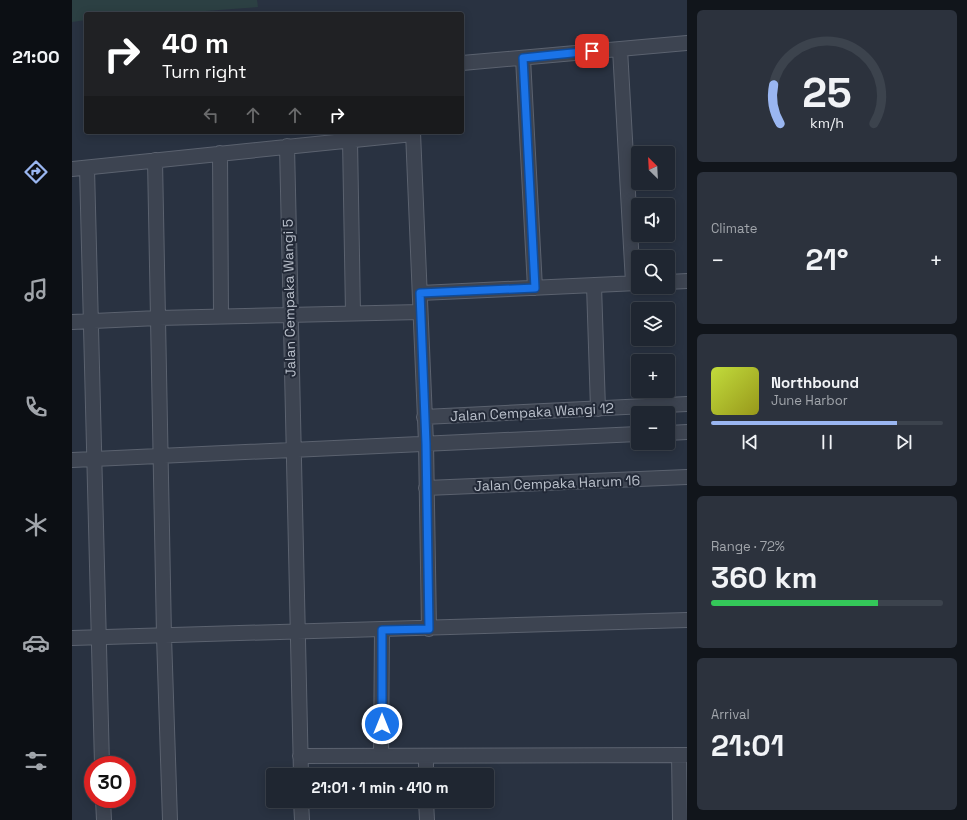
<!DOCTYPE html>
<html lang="en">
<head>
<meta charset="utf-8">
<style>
	:root { --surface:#1f2631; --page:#2c323d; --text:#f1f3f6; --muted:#a1a5ab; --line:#3c434d; --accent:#9ab6f1 }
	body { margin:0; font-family:"Space Grotesk",sans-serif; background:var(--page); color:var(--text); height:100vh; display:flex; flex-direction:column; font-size:15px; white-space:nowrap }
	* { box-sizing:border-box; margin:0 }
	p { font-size:13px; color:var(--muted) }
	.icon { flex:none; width:22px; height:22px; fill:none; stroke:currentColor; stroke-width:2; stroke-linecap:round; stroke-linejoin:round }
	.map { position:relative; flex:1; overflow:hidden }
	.side { display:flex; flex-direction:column; gap:10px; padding:10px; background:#11151b; width:280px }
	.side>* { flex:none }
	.banner { position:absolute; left:12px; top:12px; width:380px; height:122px; border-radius:4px; box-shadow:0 2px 10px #0003,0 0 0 1px var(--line); background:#202124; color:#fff; overflow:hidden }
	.needle { width:26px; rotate:336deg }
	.controls { position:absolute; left:559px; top:146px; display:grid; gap:8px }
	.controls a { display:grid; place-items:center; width:44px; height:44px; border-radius:4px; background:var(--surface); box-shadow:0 2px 10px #0003,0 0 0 1px var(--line); font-size:20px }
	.speed { position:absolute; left:12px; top:756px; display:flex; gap:8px; font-size:20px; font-weight:700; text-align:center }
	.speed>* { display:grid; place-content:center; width:52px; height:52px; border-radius:50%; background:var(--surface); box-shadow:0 2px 10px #0003,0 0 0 1px var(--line); line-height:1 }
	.speed .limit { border:6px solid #d22; background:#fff; color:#111 }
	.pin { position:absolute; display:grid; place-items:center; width:34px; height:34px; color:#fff; margin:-17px; border-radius:8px; box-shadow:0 2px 6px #0006 }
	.me { position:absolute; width:44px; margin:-22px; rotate:0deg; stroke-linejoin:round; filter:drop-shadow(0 0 3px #0008) }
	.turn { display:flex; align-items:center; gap:14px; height:84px; padding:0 12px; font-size:18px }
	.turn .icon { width:52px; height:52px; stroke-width:2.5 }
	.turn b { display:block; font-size:28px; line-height:34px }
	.lanes { display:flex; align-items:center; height:38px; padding:0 12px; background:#0003; justify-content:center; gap:20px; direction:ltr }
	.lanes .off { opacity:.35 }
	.big { font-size:30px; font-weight:700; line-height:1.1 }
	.side .card { flex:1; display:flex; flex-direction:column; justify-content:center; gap:6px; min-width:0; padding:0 14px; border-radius:6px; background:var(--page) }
	.side .dial { align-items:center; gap:0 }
	.dial svg { height:104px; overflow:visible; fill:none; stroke:var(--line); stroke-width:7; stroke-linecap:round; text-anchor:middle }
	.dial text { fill:var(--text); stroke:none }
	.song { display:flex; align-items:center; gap:12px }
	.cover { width:48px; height:48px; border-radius:6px; background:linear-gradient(135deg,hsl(70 70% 55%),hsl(60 70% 35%)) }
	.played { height:4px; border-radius:2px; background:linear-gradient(90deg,var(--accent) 80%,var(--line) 80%) }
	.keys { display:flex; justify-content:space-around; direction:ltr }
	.heat { display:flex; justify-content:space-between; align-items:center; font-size:22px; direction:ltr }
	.charge { height:6px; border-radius:3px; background:linear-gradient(90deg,#34c759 72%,var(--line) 0) }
	.trip { position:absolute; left:194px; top:768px; width:228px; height:40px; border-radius:4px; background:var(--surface); box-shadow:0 2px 10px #0003,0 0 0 1px var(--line); font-weight:700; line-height:40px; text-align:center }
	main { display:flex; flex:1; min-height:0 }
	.tabs { display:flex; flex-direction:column; width:72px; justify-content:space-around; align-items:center; background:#0c0f14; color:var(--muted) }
	.tabs .icon { width:28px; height:28px }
	.tabs .on { color:var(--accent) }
	.tabs b { font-size:18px; color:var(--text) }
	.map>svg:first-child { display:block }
</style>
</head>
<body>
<main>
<nav class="tabs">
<b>21:00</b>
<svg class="icon on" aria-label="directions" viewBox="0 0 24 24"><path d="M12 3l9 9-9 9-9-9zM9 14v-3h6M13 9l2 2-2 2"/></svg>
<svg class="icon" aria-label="music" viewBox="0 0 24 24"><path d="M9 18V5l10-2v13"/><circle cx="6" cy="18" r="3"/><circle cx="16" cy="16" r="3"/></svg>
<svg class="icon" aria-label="phone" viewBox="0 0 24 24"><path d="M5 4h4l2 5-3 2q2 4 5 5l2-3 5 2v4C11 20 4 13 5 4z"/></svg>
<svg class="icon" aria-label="climate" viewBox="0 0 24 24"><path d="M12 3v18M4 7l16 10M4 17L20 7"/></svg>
<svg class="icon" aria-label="car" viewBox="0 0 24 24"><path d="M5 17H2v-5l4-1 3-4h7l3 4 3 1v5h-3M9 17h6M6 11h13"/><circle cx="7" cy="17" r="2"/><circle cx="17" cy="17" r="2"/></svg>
<svg class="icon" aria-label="filters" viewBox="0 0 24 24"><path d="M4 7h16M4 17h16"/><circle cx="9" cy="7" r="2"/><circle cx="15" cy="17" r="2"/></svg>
</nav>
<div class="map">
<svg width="615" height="820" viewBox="0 0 615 820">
	<rect width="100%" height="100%" fill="#293241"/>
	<!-- green -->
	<path fill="#2c4043" d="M0,0H185L186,7L94,14H14V20L0,22Z"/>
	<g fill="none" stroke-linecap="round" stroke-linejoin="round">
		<defs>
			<path id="minor" d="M548,49L561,283
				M451,58L463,288
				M390,63L615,43
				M341,132L354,443L357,629
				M278,140L281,313
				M215,146L229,775
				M148,153L149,316
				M83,160L92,636L98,820
				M15,168L30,765
				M0,169L341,134
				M596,282L615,281
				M522,285L526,409
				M348,293L566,283
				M0,322L86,318L348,312
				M352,417L615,404
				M596,433L615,432
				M0,460L566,434
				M354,488L615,477
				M0,638L615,620
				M607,755L608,820
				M228,756L615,755
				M309,756L310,630
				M354,756V775
				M31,799L32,820
				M229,801L230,820
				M354,801L355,820"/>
		</defs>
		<!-- minor casing -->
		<use href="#minor" stroke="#5b626f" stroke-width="16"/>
		<!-- minor -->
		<use href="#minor" stroke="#3d4451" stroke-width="14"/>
	</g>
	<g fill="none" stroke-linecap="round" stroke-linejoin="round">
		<defs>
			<path id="route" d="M310,724V630L357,629L354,444L348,293L463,288L451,58L520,51"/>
		</defs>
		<!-- route casing -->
		<use href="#route" stroke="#114b97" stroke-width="10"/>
		<!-- route -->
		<use href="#route" stroke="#1a73e8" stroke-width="7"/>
	</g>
	<g text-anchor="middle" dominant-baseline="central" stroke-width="4" stroke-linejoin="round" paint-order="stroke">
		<!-- street labels -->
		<g font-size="14" fill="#bac0cb" stroke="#222937">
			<text transform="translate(217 298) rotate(-91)">Jalan Cempaka Wangi 5</text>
			<text transform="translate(460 412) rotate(-3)">Jalan Cempaka Wangi 12</text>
			<text transform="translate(485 483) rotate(-2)">Jalan Cempaka Harum 16</text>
		</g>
	</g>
</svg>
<div class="controls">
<a><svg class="needle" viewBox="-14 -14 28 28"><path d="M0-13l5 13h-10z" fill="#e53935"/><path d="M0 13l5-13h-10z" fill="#a1a5ab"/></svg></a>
<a><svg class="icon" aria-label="sound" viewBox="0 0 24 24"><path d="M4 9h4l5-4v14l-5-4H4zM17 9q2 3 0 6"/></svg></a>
<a><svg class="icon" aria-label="search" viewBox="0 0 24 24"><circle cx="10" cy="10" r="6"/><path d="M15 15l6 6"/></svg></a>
<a><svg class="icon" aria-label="layers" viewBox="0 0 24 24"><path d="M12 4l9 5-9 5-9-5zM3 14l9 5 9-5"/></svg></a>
<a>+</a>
<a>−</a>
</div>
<div class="speed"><div class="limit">30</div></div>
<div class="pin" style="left:520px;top:51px;background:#d93025"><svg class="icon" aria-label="arrive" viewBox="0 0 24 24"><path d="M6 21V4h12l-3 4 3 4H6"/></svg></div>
<svg class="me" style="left:310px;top:724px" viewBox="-20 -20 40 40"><circle r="17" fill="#1a73e8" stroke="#fff" stroke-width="3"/><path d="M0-11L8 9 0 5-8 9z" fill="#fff"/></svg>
<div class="trip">21:01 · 1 min · 410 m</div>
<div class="banner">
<div class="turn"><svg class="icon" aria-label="right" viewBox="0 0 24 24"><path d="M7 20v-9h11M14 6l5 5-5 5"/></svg><div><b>40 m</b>Turn right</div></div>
<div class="lanes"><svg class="icon off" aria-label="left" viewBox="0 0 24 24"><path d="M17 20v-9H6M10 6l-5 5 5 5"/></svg><svg class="icon off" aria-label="ahead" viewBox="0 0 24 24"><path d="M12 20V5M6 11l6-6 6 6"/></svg><svg class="icon off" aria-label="ahead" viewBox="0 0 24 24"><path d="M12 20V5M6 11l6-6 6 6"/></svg><svg class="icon" aria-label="right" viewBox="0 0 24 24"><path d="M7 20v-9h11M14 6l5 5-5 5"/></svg></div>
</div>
</div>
<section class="side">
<div class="card dial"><svg viewBox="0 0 100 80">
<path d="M14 69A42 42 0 1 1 86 69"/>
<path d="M14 69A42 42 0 0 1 9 39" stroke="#9ab6f1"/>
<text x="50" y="56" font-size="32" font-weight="700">25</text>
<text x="50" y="72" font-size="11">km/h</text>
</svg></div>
<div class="card"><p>Climate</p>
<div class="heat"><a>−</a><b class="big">21°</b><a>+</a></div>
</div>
<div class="card">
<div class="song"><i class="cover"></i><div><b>Northbound</b><p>June Harbor</p></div></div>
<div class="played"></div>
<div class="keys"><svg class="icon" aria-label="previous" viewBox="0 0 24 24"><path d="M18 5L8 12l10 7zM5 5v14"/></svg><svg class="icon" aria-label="pause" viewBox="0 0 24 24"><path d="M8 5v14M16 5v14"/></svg><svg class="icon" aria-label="next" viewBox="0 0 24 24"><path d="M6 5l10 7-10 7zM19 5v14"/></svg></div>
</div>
<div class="card"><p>Range · 72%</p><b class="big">360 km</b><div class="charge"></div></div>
<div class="card"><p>Arrival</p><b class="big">21:01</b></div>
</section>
</main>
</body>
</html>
